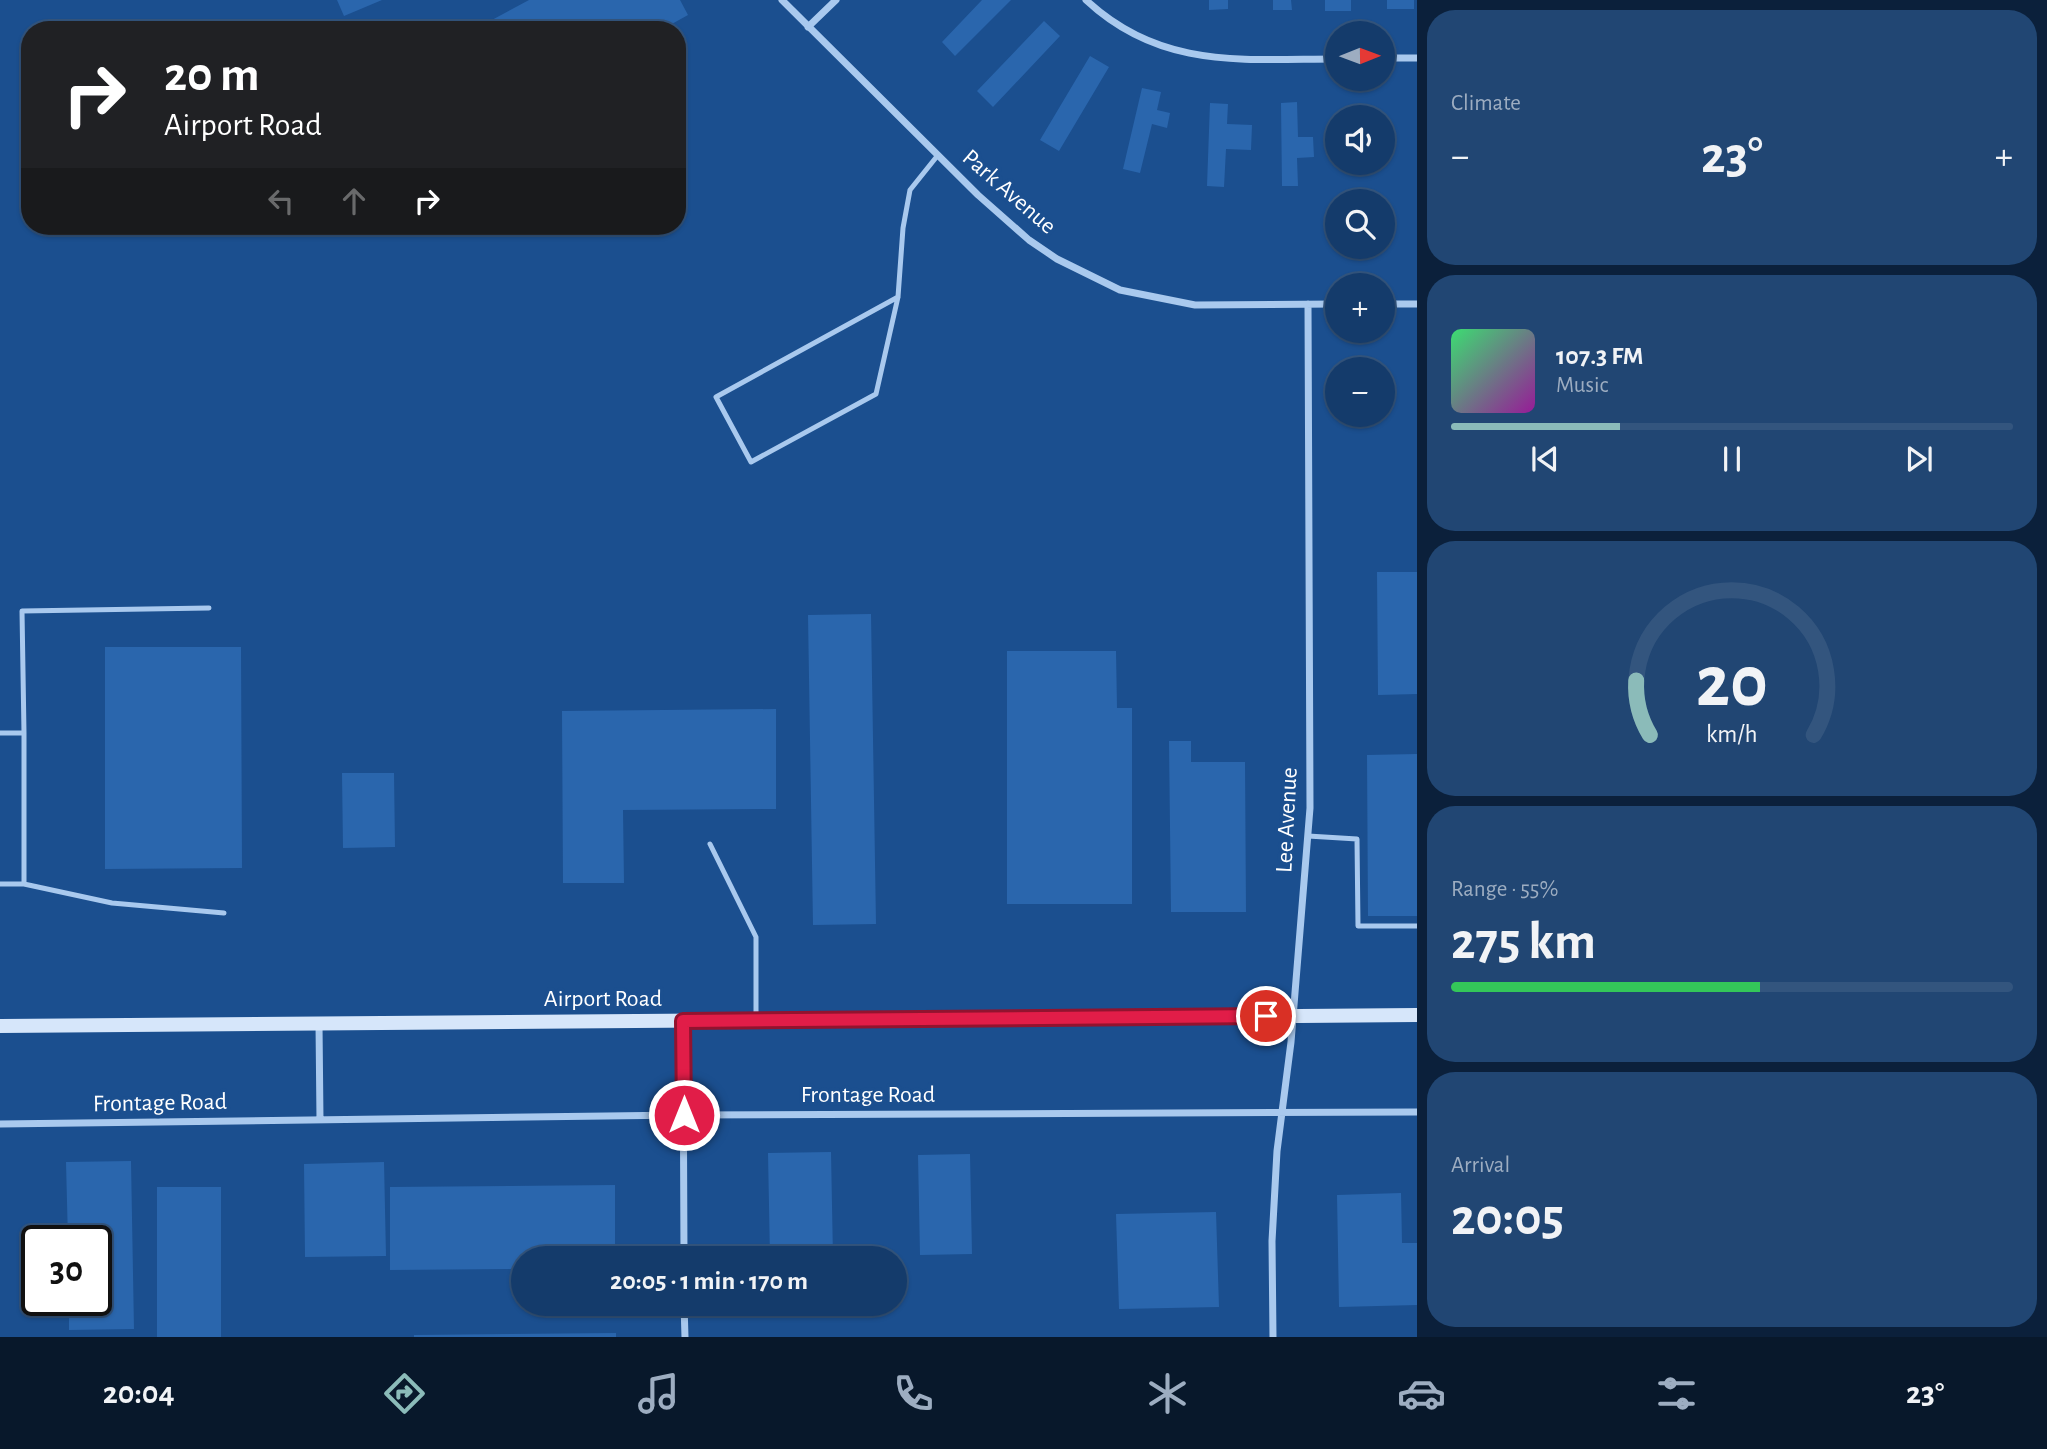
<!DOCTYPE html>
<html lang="en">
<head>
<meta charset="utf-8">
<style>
	:root { --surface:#143b6b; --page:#214673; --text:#f1f3f6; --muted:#9dadc1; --line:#33557e; --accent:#8bbbb9 }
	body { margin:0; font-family:"Alegreya Sans",sans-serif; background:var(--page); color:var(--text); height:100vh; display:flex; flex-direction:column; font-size:26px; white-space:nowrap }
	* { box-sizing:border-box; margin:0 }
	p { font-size:23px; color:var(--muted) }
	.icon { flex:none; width:38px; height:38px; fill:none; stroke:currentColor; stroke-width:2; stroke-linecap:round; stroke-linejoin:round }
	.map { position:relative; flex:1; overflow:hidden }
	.panel { display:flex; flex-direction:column; gap:10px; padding:10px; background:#0b203b; width:630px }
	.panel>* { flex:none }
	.hud { position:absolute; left:21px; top:21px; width:665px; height:214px; border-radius:28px; box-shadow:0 2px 5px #0004,0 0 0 2px var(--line); background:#202124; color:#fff; overflow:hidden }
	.needle { width:46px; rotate:89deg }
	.controls { position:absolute; left:1325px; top:21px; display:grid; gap:14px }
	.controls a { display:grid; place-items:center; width:70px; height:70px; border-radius:50%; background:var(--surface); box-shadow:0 2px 5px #0004,0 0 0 2px var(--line); font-size:35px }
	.speed { position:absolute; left:21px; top:1225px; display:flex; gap:14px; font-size:35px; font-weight:700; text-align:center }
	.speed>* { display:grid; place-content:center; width:91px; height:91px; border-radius:50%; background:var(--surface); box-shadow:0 2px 5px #0004,0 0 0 2px var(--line); line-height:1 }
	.speed .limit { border:4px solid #111; border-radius:10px; background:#fff; color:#111 }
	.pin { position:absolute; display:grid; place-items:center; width:60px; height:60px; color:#fff; margin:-30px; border:4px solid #fff; border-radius:50%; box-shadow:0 2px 7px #0007 }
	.me { position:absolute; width:77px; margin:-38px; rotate:0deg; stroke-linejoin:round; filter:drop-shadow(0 0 5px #0008) }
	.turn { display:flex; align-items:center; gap:24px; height:147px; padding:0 28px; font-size:32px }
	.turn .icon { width:91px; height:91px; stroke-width:2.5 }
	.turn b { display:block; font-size:49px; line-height:60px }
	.lanes { display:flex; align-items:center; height:66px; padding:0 28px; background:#0003; justify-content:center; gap:35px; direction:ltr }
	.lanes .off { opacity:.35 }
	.big { font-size:52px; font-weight:600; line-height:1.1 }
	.panel .tile { flex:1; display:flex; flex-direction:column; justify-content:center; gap:10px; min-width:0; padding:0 24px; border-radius:28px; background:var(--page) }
	.panel .dial { align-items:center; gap:0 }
	.dial svg { height:182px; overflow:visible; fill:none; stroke:var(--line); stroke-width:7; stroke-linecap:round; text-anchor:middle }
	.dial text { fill:var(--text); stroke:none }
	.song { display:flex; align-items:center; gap:21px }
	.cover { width:84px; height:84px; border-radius:10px; background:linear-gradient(135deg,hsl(140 70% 55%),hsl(300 70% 35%)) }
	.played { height:7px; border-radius:4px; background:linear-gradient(90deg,var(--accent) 30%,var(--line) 30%) }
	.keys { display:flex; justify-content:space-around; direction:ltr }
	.heat { display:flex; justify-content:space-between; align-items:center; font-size:38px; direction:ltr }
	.charge { height:10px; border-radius:5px; background:linear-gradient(90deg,#34c759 55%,var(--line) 0) }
	.trip { position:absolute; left:511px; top:1246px; width:396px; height:70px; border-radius:35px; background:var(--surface); box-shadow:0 2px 5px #0004,0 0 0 2px var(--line); font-weight:600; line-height:70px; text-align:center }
	.dock { display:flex; height:112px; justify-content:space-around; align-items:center; background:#08182b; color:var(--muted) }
	.dock .icon { width:49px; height:49px }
	.dock .active { color:var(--accent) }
	.dock b { font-size:32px; color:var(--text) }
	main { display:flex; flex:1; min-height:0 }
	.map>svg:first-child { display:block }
</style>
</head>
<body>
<main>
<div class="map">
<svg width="1417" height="1337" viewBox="0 0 1417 1337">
	<rect width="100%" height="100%" fill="#1b4f8f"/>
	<!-- building -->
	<path fill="#2a66ad" d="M337,0H382L344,16Z
		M529,0H680L688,15L661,30H495L490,21Z
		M982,0H1011L955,56L942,42Z
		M1209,0H1228V9L1209,10Z
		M1273,0H1291L1292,10H1273Z
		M1325,0H1351V11H1325Z
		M1387,0H1414V9H1387Z
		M1044,21L1060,36L993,107L977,91Z
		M1090,56L1109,67L1059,151L1040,140Z
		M1142,88L1161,92L1157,110L1170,113L1167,128L1152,124L1140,173L1123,169Z
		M1297,102L1298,137H1313L1314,157L1297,158L1298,186H1282L1281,103Z
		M1210,103L1228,104L1227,124L1252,125L1251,150L1226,149L1224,187L1207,186Z
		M1377,572H1417V694L1378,695Z
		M871,614L876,924L813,925L808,615Z
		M105,647H241L242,868L105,869Z
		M1007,651H1116L1117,708H1132V904H1007Z
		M776,709V809L623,810L624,883H563L562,711Z
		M1169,741H1191V762H1245L1246,912H1171Z
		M1417,754V916H1368L1367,755Z
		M342,773H394L395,847L343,848Z
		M831,1152L833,1258H770L768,1153Z
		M970,1154L972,1254L920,1255L918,1155Z
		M131,1161L134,1329L69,1330V1300H96V1241H68L66,1162Z
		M384,1162L386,1256L305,1257L304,1164Z
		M615,1185V1258H523V1269L390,1270V1187Z
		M157,1187H221V1337H157Z
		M1401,1193L1402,1243H1417V1305L1339,1307L1337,1195Z
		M1216,1212L1219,1307L1119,1309L1116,1214Z
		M771,1304H834V1312L771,1313Z
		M616,1333V1337H414V1335Z"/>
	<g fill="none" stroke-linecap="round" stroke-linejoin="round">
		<!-- lane -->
		<path stroke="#a9c9ee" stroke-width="5" d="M898,297L716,397L751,462L876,394L898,297L903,228L910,190L938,155
			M0,733H24V884H0
			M24,733L22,611L209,608
			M1308,836L1357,839L1358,926H1417
			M710,844L756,937V1019
			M24,884L112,903L224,913"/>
		<!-- street -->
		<path stroke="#a9c9ee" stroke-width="7" d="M782,0L978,195L1029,240L1057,259L1120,290L1195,305L1337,304
			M1086,0C1161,70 1243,59 1337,59
			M808,27L836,0
			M1382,58H1417
			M1382,304H1417
			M683,1021L684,1258
			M319,1024L320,1120
			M0,1124L684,1115L1417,1112
			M684,1304L685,1337
			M1273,1337L1272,1241L1277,1151L1291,1042L1310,808L1308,304"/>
		<!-- secondary -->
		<path stroke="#d6e6fa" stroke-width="14" d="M0,1026L1417,1015"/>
	</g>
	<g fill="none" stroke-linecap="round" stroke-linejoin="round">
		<defs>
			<path id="route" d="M684,1115L683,1021L1266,1016"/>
		</defs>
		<!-- route casing -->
		<use href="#route" stroke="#92132f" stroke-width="18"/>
		<!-- route -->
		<use href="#route" stroke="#e11d48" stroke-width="12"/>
	</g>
	<g text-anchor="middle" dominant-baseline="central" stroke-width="7" stroke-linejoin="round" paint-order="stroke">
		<!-- street labels -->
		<g font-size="24" fill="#fff" stroke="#1b4f8f">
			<text transform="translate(1009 192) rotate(41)">Park Avenue</text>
			<text transform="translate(1287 820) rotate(-87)">Lee Avenue</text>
			<text x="603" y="999">Airport Road</text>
			<text x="868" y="1095">Frontage Road</text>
			<text transform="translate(160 1103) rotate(-1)">Frontage Road</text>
		</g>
	</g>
</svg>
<div class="controls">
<a><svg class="needle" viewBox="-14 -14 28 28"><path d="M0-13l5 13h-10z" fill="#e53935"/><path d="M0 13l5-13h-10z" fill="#9dadc1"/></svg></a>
<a><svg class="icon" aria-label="sound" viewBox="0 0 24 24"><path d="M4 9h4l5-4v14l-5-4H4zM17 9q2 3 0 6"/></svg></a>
<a><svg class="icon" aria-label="search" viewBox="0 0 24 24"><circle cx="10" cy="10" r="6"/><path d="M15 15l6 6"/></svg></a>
<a>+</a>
<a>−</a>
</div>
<div class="speed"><div class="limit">30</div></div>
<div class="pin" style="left:1266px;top:1016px;background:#d93025"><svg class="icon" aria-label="arrive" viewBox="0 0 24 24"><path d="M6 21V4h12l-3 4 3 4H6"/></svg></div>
<svg class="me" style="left:684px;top:1115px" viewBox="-20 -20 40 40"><circle r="17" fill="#e11d48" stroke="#fff" stroke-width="3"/><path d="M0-11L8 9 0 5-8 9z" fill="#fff"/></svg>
<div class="trip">20:05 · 1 min · 170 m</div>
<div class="hud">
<div class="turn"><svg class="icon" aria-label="right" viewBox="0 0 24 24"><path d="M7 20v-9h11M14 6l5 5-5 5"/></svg><div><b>20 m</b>Airport Road</div></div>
<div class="lanes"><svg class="icon off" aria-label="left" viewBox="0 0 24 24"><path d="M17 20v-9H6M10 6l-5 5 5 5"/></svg><svg class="icon off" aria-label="ahead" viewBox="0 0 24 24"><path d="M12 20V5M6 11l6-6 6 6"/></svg><svg class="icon" aria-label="right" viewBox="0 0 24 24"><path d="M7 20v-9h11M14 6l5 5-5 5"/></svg></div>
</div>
</div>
<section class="panel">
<div class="tile"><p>Climate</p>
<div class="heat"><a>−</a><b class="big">23°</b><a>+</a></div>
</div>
<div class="tile">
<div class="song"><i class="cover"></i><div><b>107.3 FM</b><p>Music</p></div></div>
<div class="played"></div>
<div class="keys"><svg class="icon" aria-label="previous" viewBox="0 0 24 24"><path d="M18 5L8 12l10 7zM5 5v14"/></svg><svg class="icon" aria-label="pause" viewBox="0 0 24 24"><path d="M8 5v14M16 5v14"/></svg><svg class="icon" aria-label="next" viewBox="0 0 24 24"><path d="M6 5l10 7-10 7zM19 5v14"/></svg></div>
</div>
<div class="tile dial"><svg viewBox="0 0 100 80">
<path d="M14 69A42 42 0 1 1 86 69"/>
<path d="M14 69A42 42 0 0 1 8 45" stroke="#8bbbb9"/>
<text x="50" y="56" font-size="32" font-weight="700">20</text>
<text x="50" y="72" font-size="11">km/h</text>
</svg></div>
<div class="tile"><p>Range · 55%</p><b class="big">275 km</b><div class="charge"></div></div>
<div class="tile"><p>Arrival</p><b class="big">20:05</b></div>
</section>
</main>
<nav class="dock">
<b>20:04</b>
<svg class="icon active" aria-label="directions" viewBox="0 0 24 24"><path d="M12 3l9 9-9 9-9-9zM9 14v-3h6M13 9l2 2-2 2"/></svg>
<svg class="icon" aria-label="music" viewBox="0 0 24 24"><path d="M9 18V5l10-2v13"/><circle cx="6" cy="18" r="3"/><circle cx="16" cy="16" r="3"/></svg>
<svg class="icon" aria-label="phone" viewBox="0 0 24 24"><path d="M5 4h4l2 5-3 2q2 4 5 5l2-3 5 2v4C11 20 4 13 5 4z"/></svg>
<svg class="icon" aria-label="climate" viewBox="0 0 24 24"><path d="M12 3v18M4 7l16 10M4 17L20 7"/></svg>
<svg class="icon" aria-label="car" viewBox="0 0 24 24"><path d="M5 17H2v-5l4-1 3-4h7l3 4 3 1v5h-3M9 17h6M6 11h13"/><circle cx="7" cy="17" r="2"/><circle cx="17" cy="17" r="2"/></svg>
<svg class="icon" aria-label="filters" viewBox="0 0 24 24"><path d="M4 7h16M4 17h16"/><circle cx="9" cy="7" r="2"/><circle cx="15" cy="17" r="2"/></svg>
<b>23°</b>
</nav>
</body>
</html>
